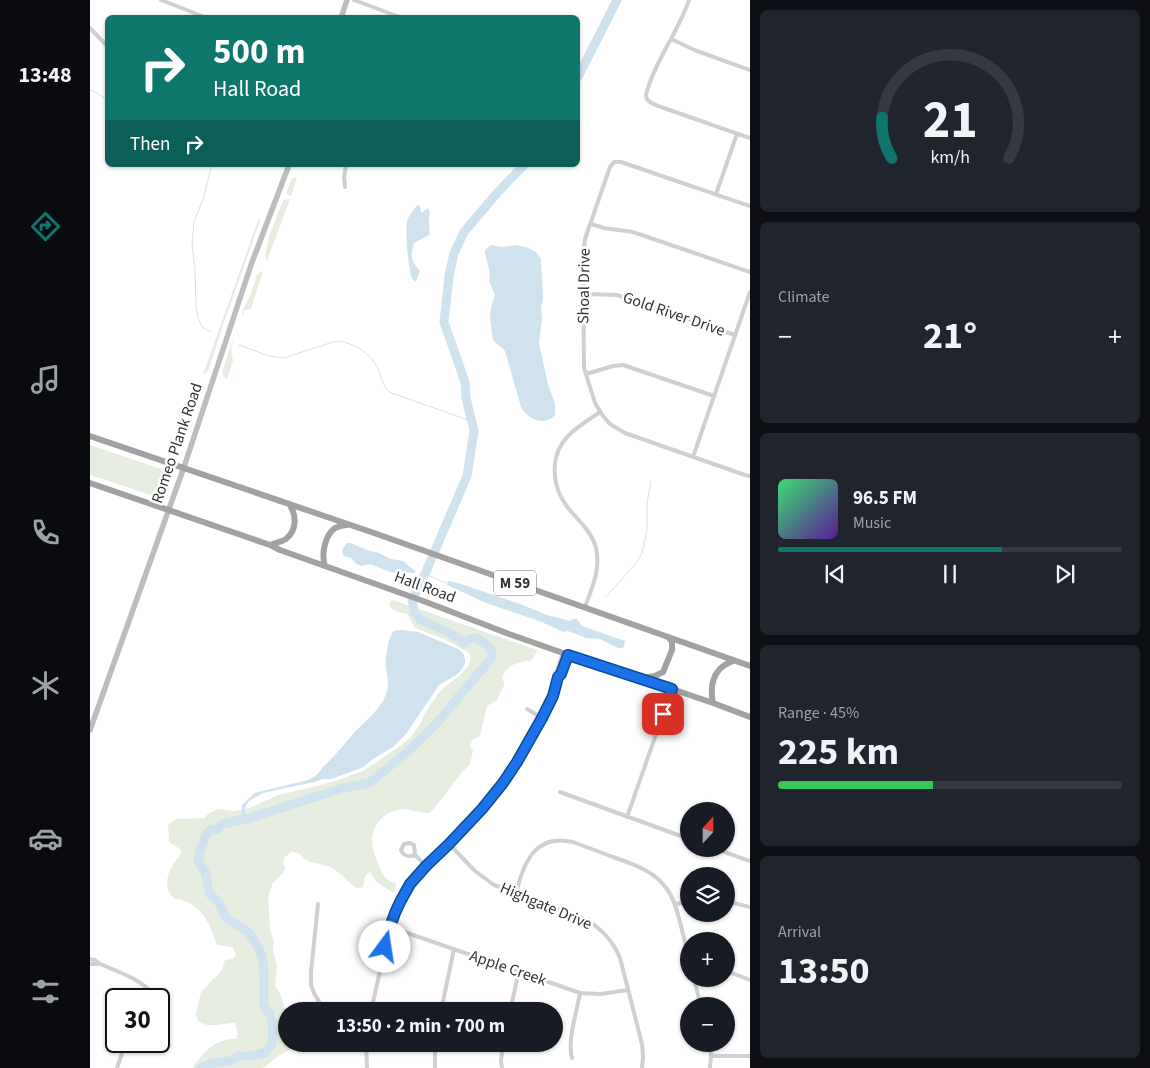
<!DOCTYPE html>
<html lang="en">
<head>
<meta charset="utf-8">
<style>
	:root { --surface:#171b24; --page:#20242c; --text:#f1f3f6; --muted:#9ea1a6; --line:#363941; --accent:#0f766e }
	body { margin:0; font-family:"Source Sans 3",sans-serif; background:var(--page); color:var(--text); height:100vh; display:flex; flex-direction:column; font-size:19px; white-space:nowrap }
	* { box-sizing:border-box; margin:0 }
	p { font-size:16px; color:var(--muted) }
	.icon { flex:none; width:28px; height:28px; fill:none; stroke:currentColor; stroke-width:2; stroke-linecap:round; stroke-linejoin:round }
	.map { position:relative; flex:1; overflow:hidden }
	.sheet { display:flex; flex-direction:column; gap:10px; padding:10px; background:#0d0f14; width:400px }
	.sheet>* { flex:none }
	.hud { position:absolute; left:15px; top:15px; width:475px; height:152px; border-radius:8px; box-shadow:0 1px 4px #0004; background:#0f766e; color:#fff; overflow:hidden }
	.needle { width:32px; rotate:21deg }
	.fabs { position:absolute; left:590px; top:802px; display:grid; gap:10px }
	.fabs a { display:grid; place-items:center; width:55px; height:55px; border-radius:50%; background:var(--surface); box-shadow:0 1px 4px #0004; font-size:25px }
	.speed { position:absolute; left:15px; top:988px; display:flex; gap:10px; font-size:25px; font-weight:700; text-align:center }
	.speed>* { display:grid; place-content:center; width:65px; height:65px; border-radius:50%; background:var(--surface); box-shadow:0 1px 4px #0004; line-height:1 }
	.speed .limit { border:2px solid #111; border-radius:8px; background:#fff; color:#111 }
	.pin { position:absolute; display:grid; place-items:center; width:42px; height:42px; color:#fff; margin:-21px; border-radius:10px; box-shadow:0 2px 8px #0006 }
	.me { position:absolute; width:55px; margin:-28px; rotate:14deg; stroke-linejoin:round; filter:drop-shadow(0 0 4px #0008) }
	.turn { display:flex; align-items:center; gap:18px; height:105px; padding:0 25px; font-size:22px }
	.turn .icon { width:65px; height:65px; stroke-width:2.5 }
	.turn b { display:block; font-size:35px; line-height:42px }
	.then { display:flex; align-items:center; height:48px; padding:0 25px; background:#0003; gap:10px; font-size:19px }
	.big { font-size:38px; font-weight:700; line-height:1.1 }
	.sheet .tile { flex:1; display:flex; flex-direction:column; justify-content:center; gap:8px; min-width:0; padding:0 18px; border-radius:8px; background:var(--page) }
	.sheet .dial { align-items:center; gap:0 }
	.dial svg { height:130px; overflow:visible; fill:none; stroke:var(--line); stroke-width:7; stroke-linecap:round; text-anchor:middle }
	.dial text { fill:var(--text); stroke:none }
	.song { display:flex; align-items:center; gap:15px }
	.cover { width:60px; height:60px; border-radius:8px; background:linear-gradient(135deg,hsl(140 70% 55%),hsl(270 70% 35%)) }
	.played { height:5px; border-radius:2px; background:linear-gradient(90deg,var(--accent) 65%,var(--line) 65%) }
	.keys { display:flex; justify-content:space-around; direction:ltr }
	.heat { display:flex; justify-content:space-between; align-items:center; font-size:28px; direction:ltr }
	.charge { height:8px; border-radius:4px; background:linear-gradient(90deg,#34c759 45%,var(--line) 0) }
	.trip { position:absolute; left:188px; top:1002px; width:285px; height:50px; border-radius:25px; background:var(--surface); box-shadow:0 1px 4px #0004; font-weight:700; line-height:50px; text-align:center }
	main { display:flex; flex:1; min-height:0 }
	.tabs { display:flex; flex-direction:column; width:90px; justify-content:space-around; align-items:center; background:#090b0e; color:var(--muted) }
	.tabs .icon { width:35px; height:35px }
	.tabs .current { color:var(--accent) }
	.tabs b { font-size:22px; color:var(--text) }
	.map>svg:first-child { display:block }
</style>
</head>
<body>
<main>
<nav class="tabs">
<b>13:48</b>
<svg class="icon current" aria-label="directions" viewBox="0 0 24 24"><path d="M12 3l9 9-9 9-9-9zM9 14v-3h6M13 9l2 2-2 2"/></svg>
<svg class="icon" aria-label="music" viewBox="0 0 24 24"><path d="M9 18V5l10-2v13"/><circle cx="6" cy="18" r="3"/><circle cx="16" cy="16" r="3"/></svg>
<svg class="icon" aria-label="phone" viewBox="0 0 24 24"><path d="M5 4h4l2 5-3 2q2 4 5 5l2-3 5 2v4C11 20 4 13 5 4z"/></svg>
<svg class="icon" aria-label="climate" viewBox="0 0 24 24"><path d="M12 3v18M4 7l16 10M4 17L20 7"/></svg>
<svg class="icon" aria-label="car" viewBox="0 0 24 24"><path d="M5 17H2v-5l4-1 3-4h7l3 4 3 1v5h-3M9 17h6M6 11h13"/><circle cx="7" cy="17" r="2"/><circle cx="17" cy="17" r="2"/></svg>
<svg class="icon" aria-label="filters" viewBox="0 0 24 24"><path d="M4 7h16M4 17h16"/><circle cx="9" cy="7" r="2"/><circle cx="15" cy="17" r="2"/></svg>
</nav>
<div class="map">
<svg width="660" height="1068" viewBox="0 0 660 1068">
	<rect width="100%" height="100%" fill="#fff"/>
	<!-- green -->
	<path fill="#e6ecdf" d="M207,177L201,196L196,193L202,178Z
		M200,199L177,261L175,256L179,237L193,200Z
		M169,218L170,221L133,325L119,369L117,372L113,374Z
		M173,271L161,309L154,310L153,316L152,312L160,296L167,275L170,272Z
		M144,338L141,349L143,361L137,379L133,376L132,372L143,340Z
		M0,445L77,471L67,497L0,475Z
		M79,471L83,472L84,474L75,498L73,499L69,498Z
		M303,600L447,650L444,657L441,661C429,661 416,665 412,678L414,682V686L411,691L407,700L397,706L390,736L382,740L380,745L383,751L380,764L372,772L343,810L339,813C326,813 315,805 301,812C282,821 278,840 286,858C291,871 292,878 306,884L304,893L286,882L280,872L275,876L273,887L267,888C257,882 251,873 242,868C234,864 226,864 218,861C209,856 214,853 201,852L194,858L193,863L195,867L193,873L183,883L178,897L180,929L184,942L183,950L187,966L185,986C197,1001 196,1025 196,1044H203L202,1048L187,1057L173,1068H103C113,1052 126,1038 146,1039L148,1035L145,1023C131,1022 122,1030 108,1021L106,1014L111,992L132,970L135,960L143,959L146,954L142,947L127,945C122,931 118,919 107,908C102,904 96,901 89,899C88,899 87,900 85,899C84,899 81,895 80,894C72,881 82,864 91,854L90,849L79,842L78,825L86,819L114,818L119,813L128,809L143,811L160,808L188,795L243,782L273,771L309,747L321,737L329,726L336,711L349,693L352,689L370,675L379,665L381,657L378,652L374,650L354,639L325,628L317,614C309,612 301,612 299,603Z"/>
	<!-- water -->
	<path fill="#cfe2ee" d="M328,205L330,206L331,213L338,208L340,213C337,220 341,227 339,235L324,243C320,256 321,261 330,271L326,282C322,279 321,276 320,271C318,260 315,233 317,222C318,217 323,209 328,205Z
		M401,245L413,247L425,245L436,247L446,252L451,259L453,299L451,308L452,319L449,343L458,385L465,403V415C455,427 437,419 431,407L415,351C412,346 406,345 403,340C402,337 402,334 402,332C399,317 400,309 405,295L399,281C402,270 395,261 395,250Z
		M257,543H260L280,551L289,553L301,559L313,561L325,571V573L314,572L310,574L300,572L280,564L272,566L266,564L261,558L254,556L252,551L253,548Z
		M360,581L371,584L430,604L457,615L480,621L483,619H487L492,626L532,640L535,641L534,647L532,648H528L510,639L496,638L478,631L473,632L452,622L396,603L357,585V582Z
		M312,630L328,632L368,649L373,653L375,659V664L372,669L368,674L349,685L316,734L303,747L283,759L273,767L255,774L241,779H233L224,782L173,793L159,801L155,807V813L160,818L152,821V805L164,793L218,780C225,777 229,773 233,767C244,757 254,745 264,733C276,720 292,709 297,691C299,683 297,676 296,668C295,661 298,636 304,631C306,630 310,630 312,630Z"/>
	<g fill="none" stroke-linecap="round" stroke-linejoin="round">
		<!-- stream -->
		<path stroke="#cfe2ee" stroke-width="1" d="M0,89L18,100
			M118,165L121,168L113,199L104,222L102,245L105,269L106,306L108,318L112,327L121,332
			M149,345L179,356L194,358L246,341C264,342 282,354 289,371C292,379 293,386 299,392L381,421
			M335,574L356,583
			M515,598L547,562L552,553L557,530V503L561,481"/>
		<!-- river -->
		<path stroke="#cfe2ee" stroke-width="9" d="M488,77L527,0
			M111,1068L122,1063L141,1061L148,1056H160L174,1053L181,1045L183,1040L182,1023L180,1014L174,1006V970L172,957L171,953L162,937L158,932L136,918L130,904L120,894L115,872L108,861C109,855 115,830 122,829C124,829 125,830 127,830L132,824L160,818L253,788L279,783L283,780L317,752L346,724L399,661L402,656V652L398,646L390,640L385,638L379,639L374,643L360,633L331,620L325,613L322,600L335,574L377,476L384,431L376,398L375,382L354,322L359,276L364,253L374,232L408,192L434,165"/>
		<!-- minor -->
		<path stroke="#d0d0d0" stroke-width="4" d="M71,0L117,18
			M264,0L312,18
			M599,0C589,30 569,55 559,85C558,88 556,93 556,96C557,103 566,105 571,107L660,138
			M0,28L18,47
			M581,39L607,51L660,70
			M255,187L254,177L256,165
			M626,194L647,134
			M660,206L531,162H524L520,167L495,239L493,257L494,368L505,403L513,416L520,424L535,433L655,475L660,476
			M501,224L514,228L543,232L660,272
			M493,294L527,295L645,335
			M496,374L523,366L533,365L624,396
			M603,457L660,292
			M495,607C502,588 511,569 506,548C502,532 488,520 478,508C461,486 459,455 479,435C488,426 500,419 510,412
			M473,653L466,673L468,677L471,674L478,655
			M437,709L452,718
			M470,792L599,839
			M537,817L582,689
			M359,844L385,871L404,885L493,918C510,927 523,941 530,958L552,1044L553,1057L552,1068
			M626,849L660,861
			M325,855C319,857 314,857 311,850L314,844L320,843L324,845L325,855L336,866
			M426,894C433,863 445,833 483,842C496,847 510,852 523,857C550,866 575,875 585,905C591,922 594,941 599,958
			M636,901L660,907
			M228,904L221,972V985L224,993L229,1002L240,1011
			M585,904L599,902
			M300,927L490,993L510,994L538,990
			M0,959L5,960L10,964H0
			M10,964C29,972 49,978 63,994L62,999
			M636,971L660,980
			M604,979L611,1006
			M281,1011L300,927L310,901L325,877L392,809L413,783L452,718L463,696L468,677
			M351,1011L364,949
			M420,1011L429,971
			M276,1044L277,1068
			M620,1044L621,1056L620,1068
			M621,1056H660
			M482,1058C477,1041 487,1011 490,993
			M27,1068L36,1041
			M345,1068V1044
			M412,1068L411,1061L413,1044"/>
		<!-- secondary -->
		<path stroke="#bdbdbd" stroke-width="5.5" d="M251,18L257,0
			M0,730L94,467L161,265L199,165"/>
		<!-- trunk -->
		<path stroke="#a2a2a2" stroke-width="6" d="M0,436L284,533L660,666
			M0,483L180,545L190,550L336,602L419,634L473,653L550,678L623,703L660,717
			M180,545C185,543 191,542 196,539C207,530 207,515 199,504
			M235,566C231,554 235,535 245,528C249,526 253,525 257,525
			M552,678L565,676L573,672L582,650V642L579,638
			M623,703C621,693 621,679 629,670C632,666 638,663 643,661"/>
	</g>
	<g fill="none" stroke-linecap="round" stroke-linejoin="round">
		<defs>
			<path id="route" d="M295,947L300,927L305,913L310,902L320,884L336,866L359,844L392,809L413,783L427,762L452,718L463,696L468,677L471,674L478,655L582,689L573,714"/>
		</defs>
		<!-- route casing -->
		<use href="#route" stroke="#114b97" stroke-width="12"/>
		<!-- route -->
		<use href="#route" stroke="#1a73e8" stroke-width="9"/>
	</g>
	<g text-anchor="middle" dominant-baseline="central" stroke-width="5" stroke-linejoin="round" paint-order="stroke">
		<!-- shield labels -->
		<rect fill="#fff" stroke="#707070" stroke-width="1" x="404" y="570.5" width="42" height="25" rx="4"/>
		<g font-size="15" font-weight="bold" fill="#333">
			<text x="425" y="583">M 59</text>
		</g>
		<!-- street labels -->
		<g font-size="16" fill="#333" stroke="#fff">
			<text transform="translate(494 286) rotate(-89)">Shoal Drive</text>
			<text transform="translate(584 314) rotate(19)">Gold River Drive</text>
			<text transform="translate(87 443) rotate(-71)">Romeo Plank Road</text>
			<text transform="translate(335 587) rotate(20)">Hall Road</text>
			<text transform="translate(456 906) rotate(23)">Highgate Drive</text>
			<text transform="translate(418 968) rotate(19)">Apple Creek</text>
		</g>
	</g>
</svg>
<div class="fabs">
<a><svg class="needle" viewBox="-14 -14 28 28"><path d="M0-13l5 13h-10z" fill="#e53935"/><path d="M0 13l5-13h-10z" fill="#9ea1a6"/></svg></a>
<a><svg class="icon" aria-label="layers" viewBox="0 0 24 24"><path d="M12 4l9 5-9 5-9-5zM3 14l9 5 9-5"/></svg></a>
<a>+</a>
<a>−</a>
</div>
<div class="speed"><div class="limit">30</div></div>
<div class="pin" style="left:573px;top:714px;background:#d93025"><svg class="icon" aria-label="arrive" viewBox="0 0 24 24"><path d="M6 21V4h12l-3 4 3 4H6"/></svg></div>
<svg class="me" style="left:295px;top:947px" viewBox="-20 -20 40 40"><circle r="19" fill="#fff"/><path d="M0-13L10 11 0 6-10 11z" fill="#1a73e8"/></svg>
<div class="trip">13:50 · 2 min · 700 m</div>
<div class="hud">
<div class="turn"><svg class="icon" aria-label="right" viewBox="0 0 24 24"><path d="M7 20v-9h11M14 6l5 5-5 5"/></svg><div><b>500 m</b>Hall Road</div></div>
<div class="then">Then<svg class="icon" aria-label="right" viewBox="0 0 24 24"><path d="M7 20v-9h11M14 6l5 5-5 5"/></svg></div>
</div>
</div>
<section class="sheet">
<div class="tile dial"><svg viewBox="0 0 100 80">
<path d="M14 69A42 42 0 1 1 86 69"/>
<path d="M14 69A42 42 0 0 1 8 44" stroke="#0f766e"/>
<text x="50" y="56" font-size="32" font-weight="700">21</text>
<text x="50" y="72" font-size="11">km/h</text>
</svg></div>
<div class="tile"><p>Climate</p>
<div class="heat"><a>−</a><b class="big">21°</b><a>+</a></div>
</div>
<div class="tile">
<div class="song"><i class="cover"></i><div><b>96.5 FM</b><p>Music</p></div></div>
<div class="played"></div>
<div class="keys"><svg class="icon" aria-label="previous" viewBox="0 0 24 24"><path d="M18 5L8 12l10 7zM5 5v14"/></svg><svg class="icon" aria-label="pause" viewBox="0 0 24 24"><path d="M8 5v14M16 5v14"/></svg><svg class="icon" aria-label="next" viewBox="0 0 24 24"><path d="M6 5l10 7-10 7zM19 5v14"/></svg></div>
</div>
<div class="tile"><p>Range · 45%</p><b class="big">225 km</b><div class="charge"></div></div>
<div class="tile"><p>Arrival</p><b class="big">13:50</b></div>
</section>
</main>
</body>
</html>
